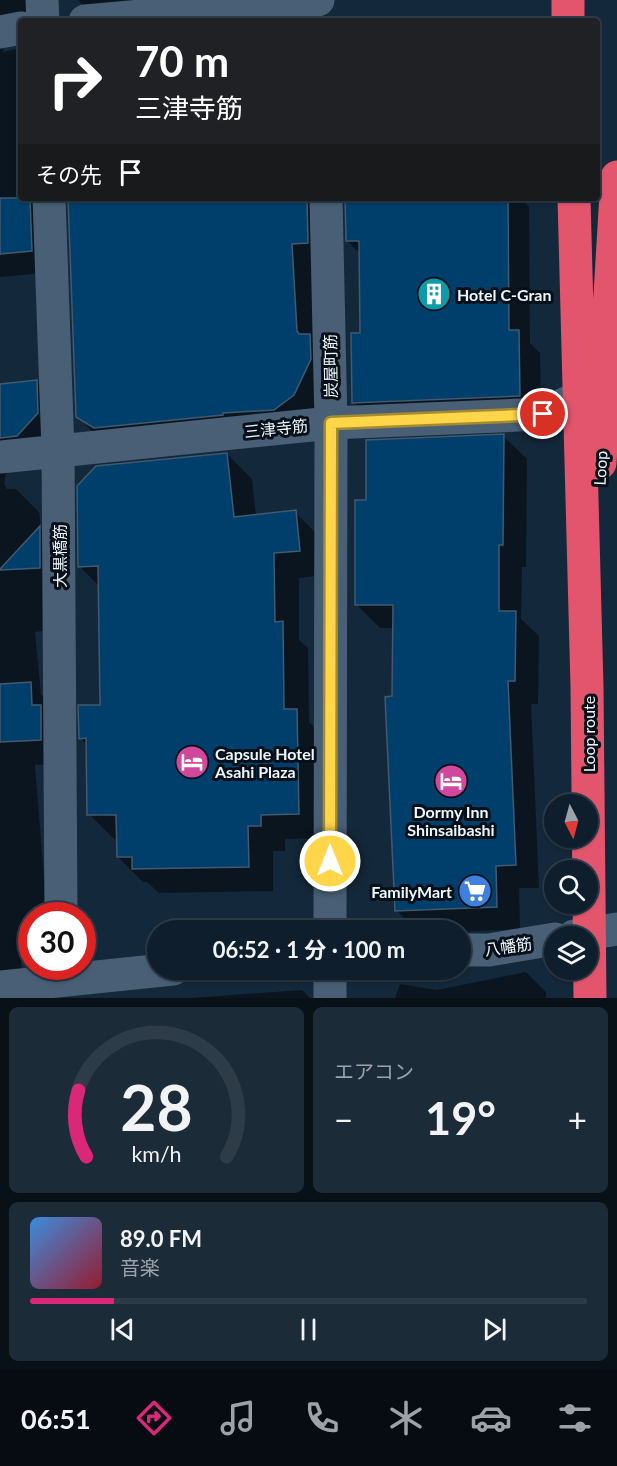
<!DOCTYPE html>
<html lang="ja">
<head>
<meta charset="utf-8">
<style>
	:root { --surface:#0e1e2c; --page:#1c2b38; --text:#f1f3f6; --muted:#9ba2a9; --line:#2e3c48; --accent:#db2777 }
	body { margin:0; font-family:Lato,"Noto Sans JP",sans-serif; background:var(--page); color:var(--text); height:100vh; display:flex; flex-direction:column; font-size:22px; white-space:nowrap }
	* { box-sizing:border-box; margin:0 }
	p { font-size:20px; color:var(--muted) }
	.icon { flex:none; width:33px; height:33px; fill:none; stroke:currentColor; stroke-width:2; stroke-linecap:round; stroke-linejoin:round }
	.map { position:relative; height:998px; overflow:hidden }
	.side { display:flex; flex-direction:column; gap:9px; padding:9px; background:#081018; flex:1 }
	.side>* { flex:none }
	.guide { position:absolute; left:18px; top:18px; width:582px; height:183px; border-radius:6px; box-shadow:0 2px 4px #0004,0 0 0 2px var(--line); background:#202124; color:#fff; overflow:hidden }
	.needle { width:39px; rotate:174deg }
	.controls { position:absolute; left:544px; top:794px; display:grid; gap:12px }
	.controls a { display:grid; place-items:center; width:54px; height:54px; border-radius:50%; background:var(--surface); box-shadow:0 2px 4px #0004,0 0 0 2px var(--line); font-size:30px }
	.speed { position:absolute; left:18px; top:902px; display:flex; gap:12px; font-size:30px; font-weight:700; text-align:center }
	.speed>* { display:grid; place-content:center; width:78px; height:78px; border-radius:50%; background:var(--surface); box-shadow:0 2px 4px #0004,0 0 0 2px var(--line); line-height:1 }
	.speed .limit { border:9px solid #d22; background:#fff; color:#111 }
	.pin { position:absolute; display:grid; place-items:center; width:51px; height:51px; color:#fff; margin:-26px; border:3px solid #fff; border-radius:50%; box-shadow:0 2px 6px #0007 }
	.me { position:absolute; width:66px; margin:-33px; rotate:0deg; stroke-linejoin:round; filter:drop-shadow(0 0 4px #0008) }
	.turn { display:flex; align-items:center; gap:21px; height:126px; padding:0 18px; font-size:27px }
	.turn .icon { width:78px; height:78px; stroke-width:2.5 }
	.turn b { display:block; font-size:42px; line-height:51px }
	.then { display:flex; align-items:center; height:57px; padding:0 18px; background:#0003; gap:12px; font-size:22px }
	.big { font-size:45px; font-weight:700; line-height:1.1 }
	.side .widget { flex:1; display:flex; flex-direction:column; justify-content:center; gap:9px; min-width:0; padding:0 21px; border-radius:9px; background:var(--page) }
	.side .dial { align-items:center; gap:0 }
	.dial svg { height:156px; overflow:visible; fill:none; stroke:var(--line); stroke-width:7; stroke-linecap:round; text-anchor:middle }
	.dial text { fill:var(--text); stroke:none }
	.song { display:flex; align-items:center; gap:18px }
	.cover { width:72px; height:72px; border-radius:9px; background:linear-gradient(135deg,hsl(210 70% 55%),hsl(350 70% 35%)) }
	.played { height:6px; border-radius:3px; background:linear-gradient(90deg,var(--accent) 15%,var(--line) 15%) }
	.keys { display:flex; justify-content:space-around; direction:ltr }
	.heat { display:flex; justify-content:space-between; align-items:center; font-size:33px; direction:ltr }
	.side .tiles { flex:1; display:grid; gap:9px; grid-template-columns:1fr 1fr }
	.widget:last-child { grid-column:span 2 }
	.trip { position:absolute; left:147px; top:920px; width:324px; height:60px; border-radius:30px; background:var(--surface); box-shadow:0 2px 4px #0004,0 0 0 2px var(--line); font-weight:700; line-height:60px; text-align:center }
	.tab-bar { display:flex; height:96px; justify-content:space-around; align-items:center; background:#060c12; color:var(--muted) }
	.tab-bar .icon { width:42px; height:42px }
	.tab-bar .selected { color:var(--accent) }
	.tab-bar b { font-size:27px; color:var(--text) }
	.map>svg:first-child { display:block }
</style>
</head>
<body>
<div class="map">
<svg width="617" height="998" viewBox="0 0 617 998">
	<rect width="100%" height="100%" fill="#13283a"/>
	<!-- shadow -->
	<path fill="#0007" d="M0,0H32L34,21L4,47L3,52L16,49L21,54V198H525V203L529,207L530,343L540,353L541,417L376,424L354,403L362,335L361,254L347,241L346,201L338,204L315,417L99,438L77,416L69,201L61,203L53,272L0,277Z
		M78,0H242L99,21Z
		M36,382L60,405L61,437L12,466L6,474L4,483L7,489H16L39,512L41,529L63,552L48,630L35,632L41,694L54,708L64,763L35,765L47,915H32V959L21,960L23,986L0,988V386Z
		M503,436L527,459L526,567H522L521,619L539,636L538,704H531L539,888H519L520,929L460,932V930H416L396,910L394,628H380L356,604L368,501Z
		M227,454L252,479L256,516L295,512L320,537L324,575L299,578V640L308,648L309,722L322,735L323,838L285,839V851H273V891L159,893L147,882H143L118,857V839H114L89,814L88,746L80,738L101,706L100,587L79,566Z
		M526,972L546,992V998H395L400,984L437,990Z
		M302,990L310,998H191Z"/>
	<!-- building -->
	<path fill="#003f6b" stroke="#42596e" stroke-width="1.5" d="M0,198H30L32,251L0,254Z
		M68,198H307L308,243L292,244L297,331L299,334H310L311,359L294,395L274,410L223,413V415L94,428L76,417Z
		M345,198H508L509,330H519L520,396L352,403L351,333H360L359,241H346Z
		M37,380L38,413L17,436L0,438V384Z
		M504,434L503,545H499V611H516L515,681H508L516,865L496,866L497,907L395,911L385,697L392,696L393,605H355V500H366V440Z
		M227,453L234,517L296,510L300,551L274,553L275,622L283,621L284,709H297L299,814L261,815V826H248L249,867L132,869V857H117L116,815H87L86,738L79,739L78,705H100L98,566L78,567L77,486L96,466Z
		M40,526V568L0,570V569Z
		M31,682L32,705H41V740L0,742V684Z"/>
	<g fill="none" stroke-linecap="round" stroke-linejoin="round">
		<!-- street -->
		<path stroke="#485f75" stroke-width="33" d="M42,0L43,21
			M85,21L318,0
			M0,32L21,28
			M49,198L58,450L61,915
			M326,198L331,423L330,930
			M0,457L331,423L543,414L605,385
			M574,936L617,929
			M460,950H489L555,939
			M330,969V998
			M0,987L173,969"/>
		<!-- highway -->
		<path stroke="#e3556d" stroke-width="33" d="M568,0V21
			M574,198L587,687L590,998
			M600,463L617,177"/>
	</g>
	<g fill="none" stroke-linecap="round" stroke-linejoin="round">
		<defs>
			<path id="route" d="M330,861L331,423L543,414"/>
		</defs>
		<!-- route casing -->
		<use href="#route" stroke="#a68a30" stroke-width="15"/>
		<!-- route -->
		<use href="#route" stroke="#ffd54a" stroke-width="10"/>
	</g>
	<!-- icons -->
	<defs>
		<symbol id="building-disc" viewBox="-11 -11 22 22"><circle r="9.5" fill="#0f9aa8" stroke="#071018"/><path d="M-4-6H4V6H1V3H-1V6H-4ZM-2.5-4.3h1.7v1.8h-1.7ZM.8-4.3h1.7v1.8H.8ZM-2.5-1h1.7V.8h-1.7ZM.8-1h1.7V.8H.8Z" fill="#fff"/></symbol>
		<symbol id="hotel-disc" viewBox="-11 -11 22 22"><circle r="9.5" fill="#d1479c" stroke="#071018"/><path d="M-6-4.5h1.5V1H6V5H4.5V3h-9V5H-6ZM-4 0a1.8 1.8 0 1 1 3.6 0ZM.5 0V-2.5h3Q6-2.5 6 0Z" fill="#fff"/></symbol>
		<symbol id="supermarket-disc" viewBox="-11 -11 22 22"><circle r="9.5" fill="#3f7fe0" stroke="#071018"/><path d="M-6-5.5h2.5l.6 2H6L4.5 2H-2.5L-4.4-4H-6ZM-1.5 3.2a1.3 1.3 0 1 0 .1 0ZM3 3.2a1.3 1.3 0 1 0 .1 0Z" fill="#fff"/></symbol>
	</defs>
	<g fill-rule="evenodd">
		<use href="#building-disc" x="415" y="275" width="38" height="38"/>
		<use href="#hotel-disc" x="173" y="743" width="38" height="38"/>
		<use href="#hotel-disc" x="432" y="762" width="38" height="38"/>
		<use href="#supermarket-disc" x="456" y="872" width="38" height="38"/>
	</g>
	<g text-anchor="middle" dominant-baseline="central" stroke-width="6" stroke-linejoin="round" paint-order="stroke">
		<!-- poi labels -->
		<g font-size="16" font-weight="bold" fill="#edf5fd" stroke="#071018" text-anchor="start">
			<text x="457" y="294">Hotel C-Gran</text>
			<text x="215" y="753">Capsule Hotel<tspan x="215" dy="18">Asahi Plaza</tspan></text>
			<text x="451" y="811" text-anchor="middle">Dormy Inn<tspan x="451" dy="18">Shinsaibashi</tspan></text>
			<text x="452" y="891" text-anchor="end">FamilyMart</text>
		</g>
		<!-- street labels -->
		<g font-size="16" fill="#edf5fd" stroke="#071018">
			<text transform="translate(330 366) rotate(-91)">炭屋町筋</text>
			<text transform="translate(276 428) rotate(-6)">三津寺筋</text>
			<text transform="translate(600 468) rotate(-87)">Loop</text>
			<text transform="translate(59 556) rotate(-90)">大黒橋筋</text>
			<text transform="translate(588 734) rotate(-90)">Loop route</text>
			<text transform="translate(508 946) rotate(-8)">八幡筋</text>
		</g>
	</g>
</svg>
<div class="controls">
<a><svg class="needle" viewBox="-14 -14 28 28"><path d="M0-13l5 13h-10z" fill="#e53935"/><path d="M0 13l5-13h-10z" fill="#9ba2a9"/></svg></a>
<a><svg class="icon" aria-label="search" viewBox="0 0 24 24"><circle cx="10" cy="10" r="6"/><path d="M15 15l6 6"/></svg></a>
<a><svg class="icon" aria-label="layers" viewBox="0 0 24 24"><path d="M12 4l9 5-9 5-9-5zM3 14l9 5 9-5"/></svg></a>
</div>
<div class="speed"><div class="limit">30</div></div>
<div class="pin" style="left:543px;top:414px;background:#d93025"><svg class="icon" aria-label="arrive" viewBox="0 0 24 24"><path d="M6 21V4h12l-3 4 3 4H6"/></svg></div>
<svg class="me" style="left:330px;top:861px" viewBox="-20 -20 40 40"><circle r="17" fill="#ffd54a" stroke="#fff" stroke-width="3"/><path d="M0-11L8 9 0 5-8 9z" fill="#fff"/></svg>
<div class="trip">06:52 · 1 分 · 100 m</div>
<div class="guide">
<div class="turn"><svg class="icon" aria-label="right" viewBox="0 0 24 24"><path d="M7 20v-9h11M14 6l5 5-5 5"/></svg><div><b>70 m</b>三津寺筋</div></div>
<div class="then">その先<svg class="icon" aria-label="arrive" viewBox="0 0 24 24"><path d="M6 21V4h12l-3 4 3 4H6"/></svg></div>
</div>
</div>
<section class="side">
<div class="tiles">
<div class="widget dial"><svg viewBox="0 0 100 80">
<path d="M14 69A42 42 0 1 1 86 69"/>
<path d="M14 69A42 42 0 0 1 10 35" stroke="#db2777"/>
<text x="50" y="56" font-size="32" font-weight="700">28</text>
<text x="50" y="72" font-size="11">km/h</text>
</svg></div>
<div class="widget"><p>エアコン</p>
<div class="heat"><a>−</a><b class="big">19°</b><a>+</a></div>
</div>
<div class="widget">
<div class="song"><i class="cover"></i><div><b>89.0 FM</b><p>音楽</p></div></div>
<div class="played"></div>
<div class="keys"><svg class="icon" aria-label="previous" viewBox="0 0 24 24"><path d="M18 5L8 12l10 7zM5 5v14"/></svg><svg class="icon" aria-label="pause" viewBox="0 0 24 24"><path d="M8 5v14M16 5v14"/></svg><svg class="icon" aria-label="next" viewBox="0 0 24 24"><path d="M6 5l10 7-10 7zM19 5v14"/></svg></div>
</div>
</div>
</section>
<nav class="tab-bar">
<b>06:51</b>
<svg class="icon selected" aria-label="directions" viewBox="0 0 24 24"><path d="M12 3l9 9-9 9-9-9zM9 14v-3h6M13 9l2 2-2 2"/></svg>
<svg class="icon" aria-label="music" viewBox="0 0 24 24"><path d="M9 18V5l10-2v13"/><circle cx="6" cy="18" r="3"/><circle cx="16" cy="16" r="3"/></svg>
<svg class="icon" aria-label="phone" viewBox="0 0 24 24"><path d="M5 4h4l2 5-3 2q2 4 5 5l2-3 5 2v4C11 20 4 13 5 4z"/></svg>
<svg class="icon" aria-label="climate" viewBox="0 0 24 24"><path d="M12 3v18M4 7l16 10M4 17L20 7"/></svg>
<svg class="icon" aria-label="car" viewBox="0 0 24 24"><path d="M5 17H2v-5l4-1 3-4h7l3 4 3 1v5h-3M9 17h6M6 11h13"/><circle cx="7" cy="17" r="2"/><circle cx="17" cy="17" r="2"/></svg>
<svg class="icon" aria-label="filters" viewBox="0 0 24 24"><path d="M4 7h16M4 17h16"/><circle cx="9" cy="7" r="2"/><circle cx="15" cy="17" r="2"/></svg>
</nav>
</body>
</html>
